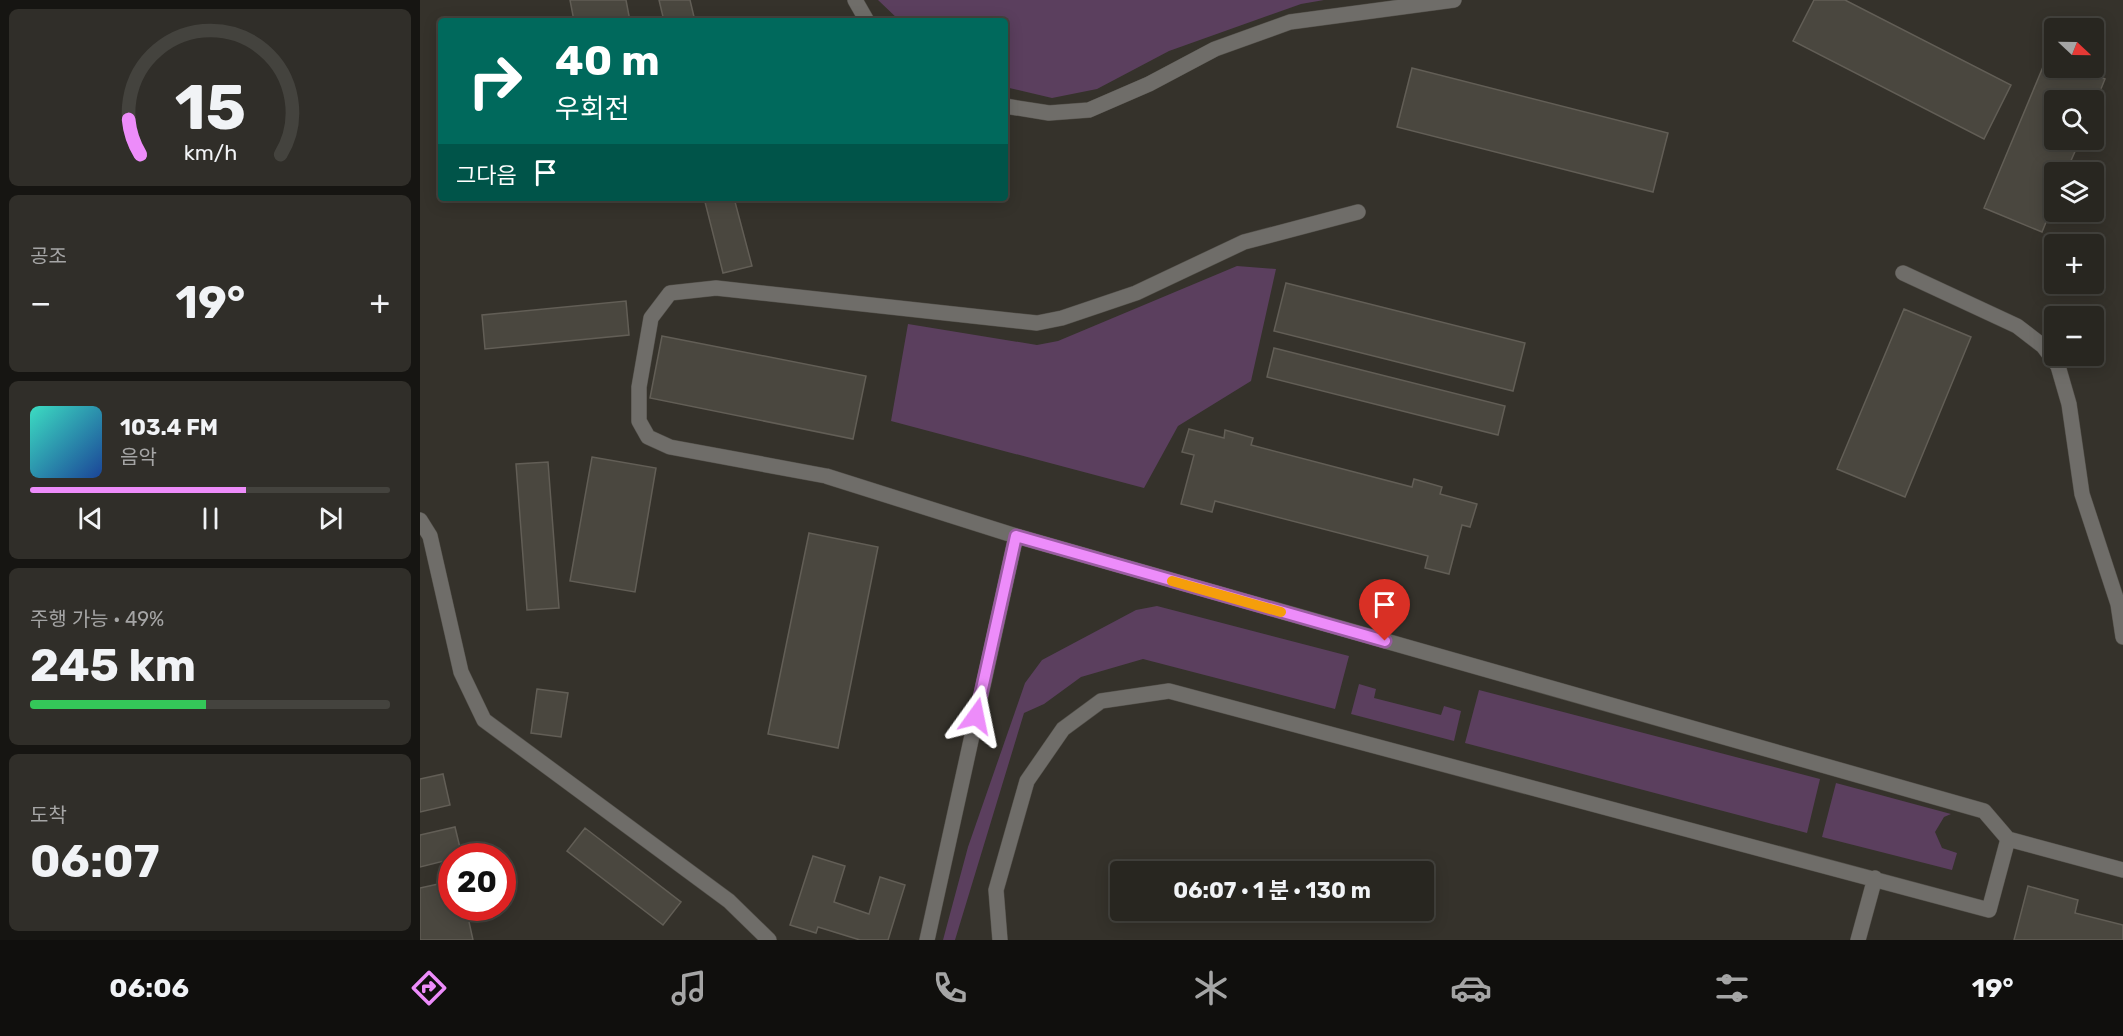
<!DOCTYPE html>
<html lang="ko">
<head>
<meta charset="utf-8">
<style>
	:root { --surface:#282620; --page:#302e29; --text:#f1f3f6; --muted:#a5a5a5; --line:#44433e; --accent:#ed8cfa }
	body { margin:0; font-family:Rubik,"Noto Sans KR",sans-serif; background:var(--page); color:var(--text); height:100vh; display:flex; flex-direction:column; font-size:22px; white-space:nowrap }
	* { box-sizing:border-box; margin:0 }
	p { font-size:20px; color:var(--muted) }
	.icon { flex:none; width:33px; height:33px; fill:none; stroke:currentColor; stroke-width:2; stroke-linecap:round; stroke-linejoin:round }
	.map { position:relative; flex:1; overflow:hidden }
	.side { display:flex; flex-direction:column; gap:9px; padding:9px; background:#161512; width:420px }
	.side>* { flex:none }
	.banner { position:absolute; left:18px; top:18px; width:570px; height:183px; border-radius:6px; box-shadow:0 3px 15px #0003,0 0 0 2px var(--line); background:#00695c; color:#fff; overflow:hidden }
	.needle { width:39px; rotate:112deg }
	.tools { position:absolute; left:1624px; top:18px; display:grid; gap:12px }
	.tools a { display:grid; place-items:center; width:60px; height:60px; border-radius:6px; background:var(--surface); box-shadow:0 3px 15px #0003,0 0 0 2px var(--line); font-size:30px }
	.speed { position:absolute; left:18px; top:843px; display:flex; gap:12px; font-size:30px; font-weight:700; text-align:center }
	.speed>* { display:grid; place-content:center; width:78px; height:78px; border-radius:50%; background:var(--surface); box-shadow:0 3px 15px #0003,0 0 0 2px var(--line); line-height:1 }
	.speed .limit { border:9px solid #d22; background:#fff; color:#111 }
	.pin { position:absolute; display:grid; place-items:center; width:51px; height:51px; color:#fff; margin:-62px -26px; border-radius:50% 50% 50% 0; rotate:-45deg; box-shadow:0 0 6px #0007 }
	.pin .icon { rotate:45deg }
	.me { position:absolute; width:66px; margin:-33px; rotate:12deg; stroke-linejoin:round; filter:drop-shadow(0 0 4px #0008) }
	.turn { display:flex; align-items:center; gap:21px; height:126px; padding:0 18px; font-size:27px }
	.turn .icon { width:78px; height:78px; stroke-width:2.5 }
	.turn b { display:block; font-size:42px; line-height:51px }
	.then { display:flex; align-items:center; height:57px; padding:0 18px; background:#0003; gap:12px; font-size:22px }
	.big { font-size:45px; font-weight:700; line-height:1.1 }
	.side .tile { flex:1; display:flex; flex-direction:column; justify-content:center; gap:9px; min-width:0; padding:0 21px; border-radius:9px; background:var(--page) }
	.side .dial { align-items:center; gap:0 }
	.dial svg { height:156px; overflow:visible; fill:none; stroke:var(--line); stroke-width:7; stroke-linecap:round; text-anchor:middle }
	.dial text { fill:var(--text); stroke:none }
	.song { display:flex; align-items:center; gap:18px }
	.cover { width:72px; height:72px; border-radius:9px; background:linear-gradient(135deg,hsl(170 70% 55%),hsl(220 70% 35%)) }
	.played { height:6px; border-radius:3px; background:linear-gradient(90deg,var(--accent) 60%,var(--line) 60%) }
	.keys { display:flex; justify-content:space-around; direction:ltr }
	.heat { display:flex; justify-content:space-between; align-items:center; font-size:33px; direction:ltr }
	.charge { height:9px; border-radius:4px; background:linear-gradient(90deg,#34c759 49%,var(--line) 0) }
	.trip { position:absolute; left:690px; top:861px; width:324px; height:60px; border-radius:6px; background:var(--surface); box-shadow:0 3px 15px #0003,0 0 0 2px var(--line); font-weight:700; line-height:60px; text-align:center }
	.dock { display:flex; height:96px; justify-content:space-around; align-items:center; background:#100f0d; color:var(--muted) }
	.dock .icon { width:42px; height:42px }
	.dock .selected { color:var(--accent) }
	.dock b { font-size:27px; color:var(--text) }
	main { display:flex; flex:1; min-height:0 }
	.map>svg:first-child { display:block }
</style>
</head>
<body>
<main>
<section class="side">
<div class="tile dial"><svg viewBox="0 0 100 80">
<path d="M14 69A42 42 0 1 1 86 69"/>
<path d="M14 69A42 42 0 0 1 8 51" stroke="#ed8cfa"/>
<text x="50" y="56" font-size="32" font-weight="700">15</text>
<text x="50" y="72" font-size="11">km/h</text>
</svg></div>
<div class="tile"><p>공조</p>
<div class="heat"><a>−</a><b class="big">19°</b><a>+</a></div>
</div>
<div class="tile">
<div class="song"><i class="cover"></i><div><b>103.4 FM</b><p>음악</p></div></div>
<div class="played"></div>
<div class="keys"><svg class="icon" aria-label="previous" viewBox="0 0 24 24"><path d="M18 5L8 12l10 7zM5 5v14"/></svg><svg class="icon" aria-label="pause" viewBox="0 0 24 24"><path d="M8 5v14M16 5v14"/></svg><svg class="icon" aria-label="next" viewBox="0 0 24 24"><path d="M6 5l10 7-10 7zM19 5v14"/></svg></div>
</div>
<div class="tile"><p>주행 가능 · 49%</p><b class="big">245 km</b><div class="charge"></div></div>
<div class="tile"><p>도착</p><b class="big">06:07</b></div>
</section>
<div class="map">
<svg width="1703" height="940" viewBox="0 0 1703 940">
	<rect width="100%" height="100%" fill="#35322b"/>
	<!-- green -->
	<path fill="#5b3f5e" d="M458,0H904L881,4L749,51L677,89L632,98L585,87V21H480Z
		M817,266L856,269L831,381L758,426L724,488L471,421L488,324L617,345L638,341Z
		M737,606L929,656L915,709L723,659L661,677L624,704L604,713L535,940H523L548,847L605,683L622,660L716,610Z
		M939,684L956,689L954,698L1021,715L1024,706L1041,711L1034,741L931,714Z
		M1059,690L1400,779L1387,833L1045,743Z
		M1416,783L1531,814L1524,817L1515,832L1522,848L1537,853L1532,870L1402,837Z"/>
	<!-- building -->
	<path fill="#4a473f" stroke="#625e56" stroke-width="1.5" d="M150,0H206L210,21H154Z
		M239,0H270L275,21H244Z
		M1394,0H1425L1591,85L1564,139L1373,41Z
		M1628,55L1635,58V68H1659L1685,79L1674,106V100H1635V140H1660L1646,172H1635V200L1622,232L1564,208Z
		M992,68L1248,133L1233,192L977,127Z
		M284,198H314L332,266L303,273Z
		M866,283L1105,343L1093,391L854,331Z
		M206,301L209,335L65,349L62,315Z
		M1484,309L1551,337L1485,497L1417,469Z
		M242,336L446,376L433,439L230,398Z
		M854,348L1085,406L1078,435L847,377Z
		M769,429L804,438L805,430L833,438L831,445L992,487L994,479L1022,487L1020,494L1057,504L1050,527L1042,525L1029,574L1005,568L1008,556L795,501L792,512L761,504L774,455L762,452Z
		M172,457L236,468L215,592L150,581Z
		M128,462L139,608L107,610L96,464Z
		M389,533L458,547L418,748L348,734Z
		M117,689L148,693L141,737L111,733Z
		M23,774L30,805L0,812V779Z
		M35,827L42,856H32V859L0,867V835Z
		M165,828L261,902L243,925L147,851Z
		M393,856L425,866L414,902L449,914L460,877L485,885L468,940H440L398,927L396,933L370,925Z
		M32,881V908H46L53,940H0V888Z
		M1608,886L1658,900L1655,913L1703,925V940H1594Z"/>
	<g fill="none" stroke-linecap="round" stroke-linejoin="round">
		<defs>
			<path id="lane" d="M938,212L824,242L716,293L642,318L617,323L296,288L250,293L231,318L219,387V421L228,437L250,447L406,476L596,536L1564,811L1588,839
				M1483,273L1597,326L1623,346L1638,366L1649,404L1662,494L1698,604L1703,637
				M507,940L596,536
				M580,940L576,890L607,781L643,729L681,701L749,691L1569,910L1588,839L1703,870
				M1438,940L1455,878"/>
			<path id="street" d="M435,0L447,21
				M585,106L629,113L669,110L729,84L795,49L870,22L1034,0
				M0,520L10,536L41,672L64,720L309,901L349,940"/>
		</defs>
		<!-- lane casing -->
		<use href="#lane" stroke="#524f49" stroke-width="16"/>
		<!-- street casing -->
		<use href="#street" stroke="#524f49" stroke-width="16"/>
		<!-- lane -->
		<use href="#lane" stroke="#6f6d69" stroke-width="15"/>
		<!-- street -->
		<use href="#street" stroke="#6f6d69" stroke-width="15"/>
	</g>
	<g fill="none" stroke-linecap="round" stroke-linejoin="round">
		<defs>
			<path id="route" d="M556,716L596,536L965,641"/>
		</defs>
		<!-- route casing -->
		<use href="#route" stroke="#9a5ba2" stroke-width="15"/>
		<!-- route -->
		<use href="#route" stroke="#ed8cfa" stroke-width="10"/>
		<!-- slow -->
		<path stroke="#f59e0b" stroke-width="10" d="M752,581L861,612"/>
	</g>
</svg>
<div class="tools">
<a><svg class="needle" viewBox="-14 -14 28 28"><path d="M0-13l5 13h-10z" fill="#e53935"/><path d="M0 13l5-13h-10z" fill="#a5a5a5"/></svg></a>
<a><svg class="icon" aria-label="search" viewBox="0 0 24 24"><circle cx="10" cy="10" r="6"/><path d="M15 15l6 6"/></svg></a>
<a><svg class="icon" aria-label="layers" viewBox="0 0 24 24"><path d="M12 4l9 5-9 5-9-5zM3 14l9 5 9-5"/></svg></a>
<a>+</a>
<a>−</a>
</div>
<div class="speed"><div class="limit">20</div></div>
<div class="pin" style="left:965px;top:641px;background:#d93025"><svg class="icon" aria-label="arrive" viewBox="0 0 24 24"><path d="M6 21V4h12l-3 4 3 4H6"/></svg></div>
<svg class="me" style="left:556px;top:716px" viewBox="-20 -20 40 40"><path d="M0-17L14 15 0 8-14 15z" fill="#ed8cfa" stroke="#fff" stroke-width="4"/></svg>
<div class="trip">06:07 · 1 분 · 130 m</div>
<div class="banner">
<div class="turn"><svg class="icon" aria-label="right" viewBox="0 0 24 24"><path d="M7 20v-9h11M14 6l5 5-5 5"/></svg><div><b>40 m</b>우회전</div></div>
<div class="then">그다음<svg class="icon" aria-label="arrive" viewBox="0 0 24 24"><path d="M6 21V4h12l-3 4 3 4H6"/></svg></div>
</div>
</div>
</main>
<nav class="dock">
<b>06:06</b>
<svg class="icon selected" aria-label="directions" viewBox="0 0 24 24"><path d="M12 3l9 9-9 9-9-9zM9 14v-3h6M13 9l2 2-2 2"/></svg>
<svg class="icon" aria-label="music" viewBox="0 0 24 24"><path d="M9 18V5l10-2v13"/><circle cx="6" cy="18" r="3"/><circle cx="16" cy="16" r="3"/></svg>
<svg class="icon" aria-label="phone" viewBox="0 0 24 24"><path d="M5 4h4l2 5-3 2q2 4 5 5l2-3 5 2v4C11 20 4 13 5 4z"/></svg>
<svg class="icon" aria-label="climate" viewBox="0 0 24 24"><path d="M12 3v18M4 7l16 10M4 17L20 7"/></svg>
<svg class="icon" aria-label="car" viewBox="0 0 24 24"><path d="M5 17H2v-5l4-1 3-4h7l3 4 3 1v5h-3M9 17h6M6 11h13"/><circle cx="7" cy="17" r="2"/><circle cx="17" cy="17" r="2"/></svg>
<svg class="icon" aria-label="filters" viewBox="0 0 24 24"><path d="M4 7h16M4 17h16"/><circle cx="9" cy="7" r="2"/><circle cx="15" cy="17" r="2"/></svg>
<b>19°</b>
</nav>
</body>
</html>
